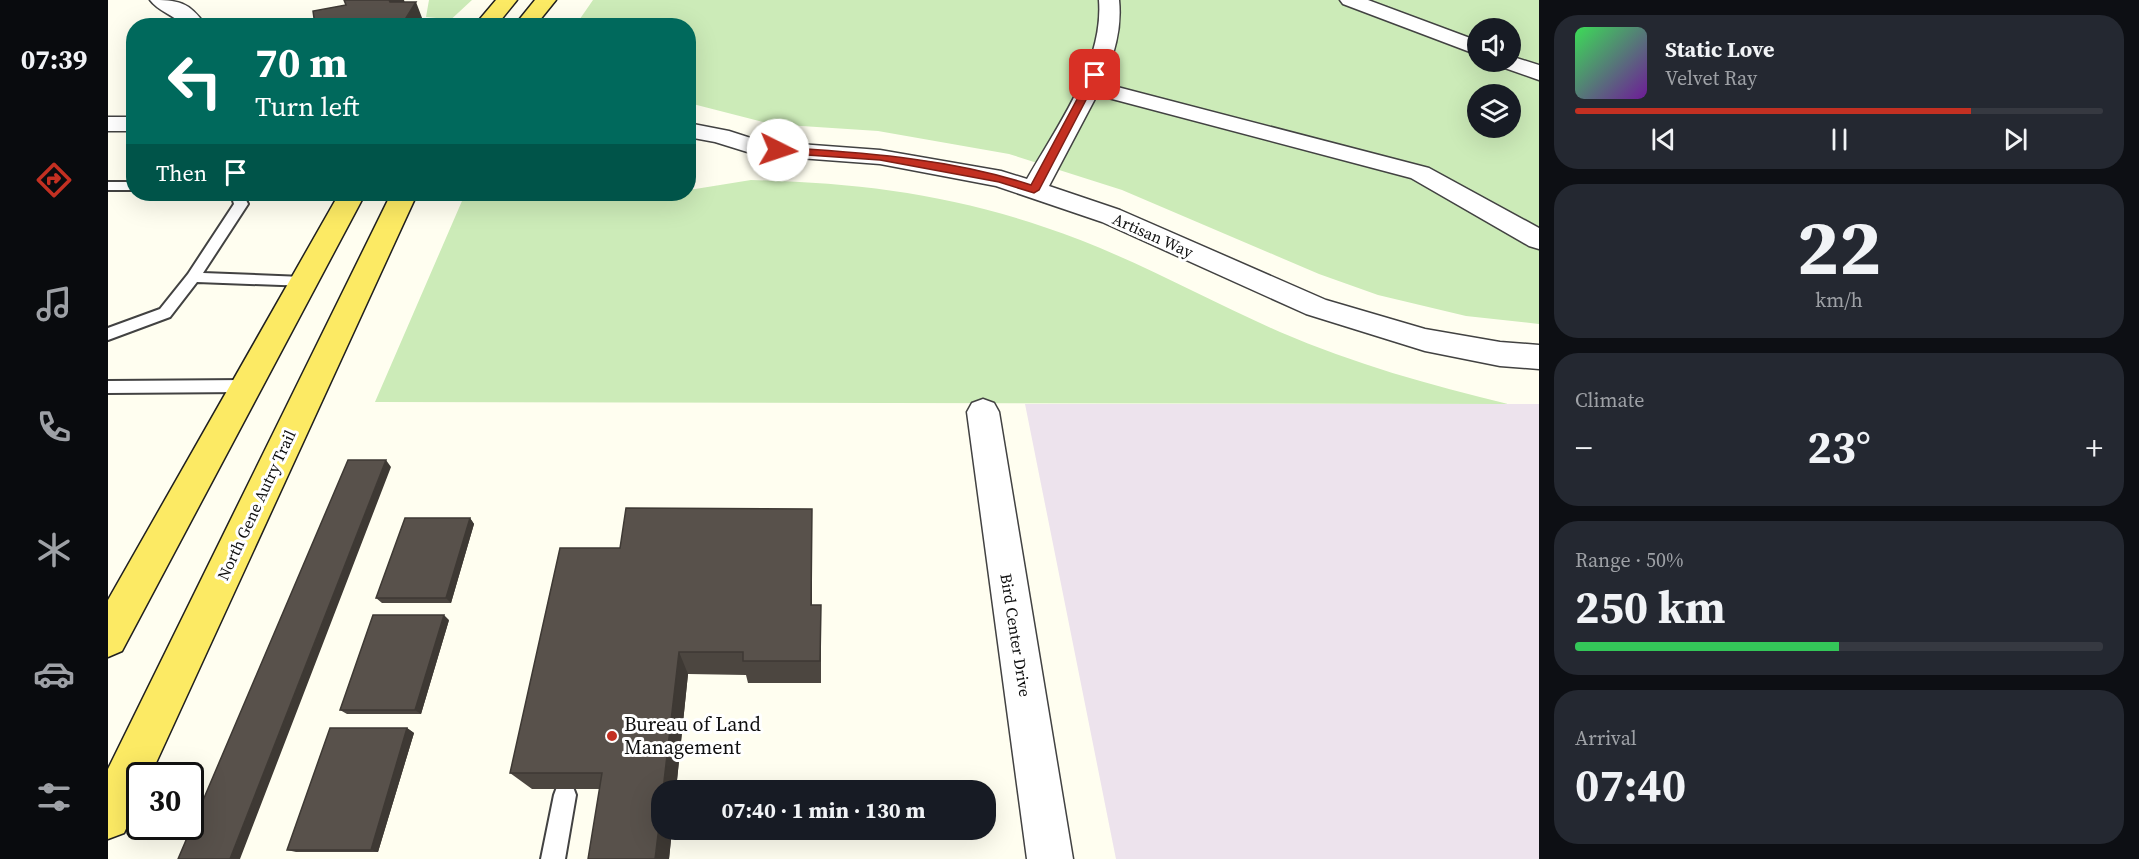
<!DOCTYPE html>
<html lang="en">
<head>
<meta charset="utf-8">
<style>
	:root { --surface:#171b24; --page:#242831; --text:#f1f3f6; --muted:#9ea1a6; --line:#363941; --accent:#c33022 }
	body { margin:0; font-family:"Source Serif 4",serif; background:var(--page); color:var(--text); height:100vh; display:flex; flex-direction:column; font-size:22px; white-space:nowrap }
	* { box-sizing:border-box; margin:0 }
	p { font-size:20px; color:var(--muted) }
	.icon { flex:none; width:33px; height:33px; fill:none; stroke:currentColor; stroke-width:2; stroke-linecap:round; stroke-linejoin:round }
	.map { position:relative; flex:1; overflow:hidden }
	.side { display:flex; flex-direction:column; gap:15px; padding:15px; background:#0d0f14; width:600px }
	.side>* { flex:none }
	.guide { position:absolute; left:18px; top:18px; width:570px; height:183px; border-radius:24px; box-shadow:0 6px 24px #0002; background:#00695c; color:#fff; overflow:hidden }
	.tools { position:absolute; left:1359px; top:18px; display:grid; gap:12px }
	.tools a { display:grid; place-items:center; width:54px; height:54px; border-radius:50%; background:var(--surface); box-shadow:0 6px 24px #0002; font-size:30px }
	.speed { position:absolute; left:18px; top:762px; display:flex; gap:12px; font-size:30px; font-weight:700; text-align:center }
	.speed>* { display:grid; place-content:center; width:78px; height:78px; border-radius:50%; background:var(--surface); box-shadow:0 6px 24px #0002; line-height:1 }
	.speed .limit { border:3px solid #111; border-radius:9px; background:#fff; color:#111 }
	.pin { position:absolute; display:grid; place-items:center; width:51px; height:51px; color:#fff; margin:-26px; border-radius:12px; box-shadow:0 3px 9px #0006 }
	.me { position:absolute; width:66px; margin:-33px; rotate:94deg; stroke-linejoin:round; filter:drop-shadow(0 0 4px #0008) }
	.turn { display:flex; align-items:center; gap:21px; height:126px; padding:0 30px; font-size:27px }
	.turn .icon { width:78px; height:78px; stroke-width:2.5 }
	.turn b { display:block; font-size:42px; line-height:51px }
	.then { display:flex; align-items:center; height:57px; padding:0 30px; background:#0003; gap:12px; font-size:22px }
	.big { font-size:45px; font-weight:700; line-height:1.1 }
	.side .widget { flex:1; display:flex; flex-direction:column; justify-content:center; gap:9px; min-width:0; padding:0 21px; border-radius:24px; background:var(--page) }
	.side .dial { align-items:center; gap:0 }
	.dial b { font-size:78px; line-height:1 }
	.song { display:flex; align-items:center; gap:18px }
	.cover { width:72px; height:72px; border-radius:9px; background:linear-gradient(135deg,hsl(130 70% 55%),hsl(280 70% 35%)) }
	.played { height:6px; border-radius:3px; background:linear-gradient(90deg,var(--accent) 75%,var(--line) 75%) }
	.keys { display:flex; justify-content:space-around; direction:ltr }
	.heat { display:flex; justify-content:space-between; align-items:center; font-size:33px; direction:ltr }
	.charge { height:9px; border-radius:4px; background:linear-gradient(90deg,#34c759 50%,var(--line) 0) }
	.trip { position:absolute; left:543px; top:780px; width:345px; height:60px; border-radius:24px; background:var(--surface); box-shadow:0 6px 24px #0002; font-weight:700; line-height:60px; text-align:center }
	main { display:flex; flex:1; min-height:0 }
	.dock { display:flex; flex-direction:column; width:108px; justify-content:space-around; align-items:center; background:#090b0e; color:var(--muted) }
	.dock .icon { width:42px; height:42px }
	.dock .current { color:var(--accent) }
	.dock b { font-size:27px; color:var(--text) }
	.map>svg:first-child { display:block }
</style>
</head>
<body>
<main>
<nav class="dock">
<b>07:39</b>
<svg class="icon current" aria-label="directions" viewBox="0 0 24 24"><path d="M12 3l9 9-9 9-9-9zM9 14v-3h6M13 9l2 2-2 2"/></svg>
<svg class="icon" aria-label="music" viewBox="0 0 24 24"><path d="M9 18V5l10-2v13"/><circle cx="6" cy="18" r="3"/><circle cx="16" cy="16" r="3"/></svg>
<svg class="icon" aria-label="phone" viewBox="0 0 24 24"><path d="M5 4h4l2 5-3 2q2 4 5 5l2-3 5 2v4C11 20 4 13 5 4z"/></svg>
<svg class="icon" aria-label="climate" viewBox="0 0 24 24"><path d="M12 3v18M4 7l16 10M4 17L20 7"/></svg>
<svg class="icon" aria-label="car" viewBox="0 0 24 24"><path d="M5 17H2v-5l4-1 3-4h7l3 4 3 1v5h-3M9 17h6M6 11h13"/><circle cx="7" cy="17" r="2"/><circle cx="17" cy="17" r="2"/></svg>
<svg class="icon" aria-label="filters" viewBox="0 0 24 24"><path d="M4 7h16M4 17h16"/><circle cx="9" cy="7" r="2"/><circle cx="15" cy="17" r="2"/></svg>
</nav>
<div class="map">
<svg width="1431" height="859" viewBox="0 0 1431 859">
	<rect width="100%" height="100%" fill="#fffef0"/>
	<!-- industrial -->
	<path fill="#ede3ed" d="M917,404H1431V859H1008Z"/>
	<!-- green -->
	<path fill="#ccebb8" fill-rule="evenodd" d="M321,0H364L337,25L334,26L339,19L318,17Z
		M485,0H1431V324L1358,316L1270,295L1211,274L1014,190L901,154L770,131L663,124L581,103L580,26H467ZM1370,28H1402V62H1370ZM1370,94H1402V128H1370Z
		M643,180C747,183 836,193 936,227C1018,254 1093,297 1172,332C1246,364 1322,385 1400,404L267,402L357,194H580L581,190Z"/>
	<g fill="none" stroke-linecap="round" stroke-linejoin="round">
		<defs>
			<path id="lane" d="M0,182H26V190H0Z
				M123,194H135L140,204L95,273L195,277L200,278L202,282L200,286L89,282L62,317L0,340V328L52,309L80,274L126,204Z
				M138,380L144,382L146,386L144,390L138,392L0,393V381Z
				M457,784L465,787L468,795L457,859H433L446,795L449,787Z"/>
			<path id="street" d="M42,0C70,0 81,1 98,26H76C66,15 50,11 42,0Z
				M991,0H1011C1014,30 1006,55 994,83L1321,168L1431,228V249L1421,246L1303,178L989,95L941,186L1012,210L1218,300L1317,329L1392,342L1431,345V369L1392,366L1317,351L1198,314L994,222L888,186L772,164L649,155L607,142L580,137V123L621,131L652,141L772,150L893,171L919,179C949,126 996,63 991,0Z
				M1232,0H1260L1370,41V55L1235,4Z
				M1402,56L1431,65V80L1394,67L1391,62H1402Z
				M0,117H26V131H0Z
				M875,399L886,403L891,412L965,859H919L859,412L864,403Z"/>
			<path id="primary" d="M388,0H409L388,26H366Z
				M427,0H448L427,26H406Z
				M231,194H257L14,651L0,657V600Z
				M283,194H309L42,776H32V799L16,833L0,839V769Z"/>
		</defs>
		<!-- lane casing -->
		<use href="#lane" stroke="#424242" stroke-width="4"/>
		<!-- street casing -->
		<use href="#street" stroke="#424242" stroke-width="3"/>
		<!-- primary casing -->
		<use href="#primary" stroke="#202020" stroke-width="3"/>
		<!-- lane -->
		<use href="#lane" fill="#fff" fill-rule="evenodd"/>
		<!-- street -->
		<use href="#street" fill="#fff" fill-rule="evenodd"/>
		<!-- primary -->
		<use href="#primary" fill="#fcea64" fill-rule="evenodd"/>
	</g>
	<!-- wall -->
	<path fill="#4c4640" d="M362,518L366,524L343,603H274L268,598Z
		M704,537V605L713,630V683H640L638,675L580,674L568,790H554V830H564L561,859L491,789H424L402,773L512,548Z
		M341,620L313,714H239L232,710Z
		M299,728L306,733L270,852H188L179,850Z"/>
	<!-- shaded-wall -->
	<path fill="#3e3934" d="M281,0H296L298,6L289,17Z
		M308,2L316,23L314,26H293Z
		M278,460L283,467L132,859H122Z
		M704,509V630L703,605Z
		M362,518L366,524L343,603L338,598Z
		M336,615L341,620L313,714L307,710Z
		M571,652L580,674L568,790H555Z
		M299,728L306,733L270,852L263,850Z
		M554,802V830H564L561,859H547Z"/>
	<!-- building -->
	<path fill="#58514b" stroke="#3e3934" stroke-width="1.5" d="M236,0H281L282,2H308L293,26L207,25L205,11L238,5Z
		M240,460H278L122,859H70Z
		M518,508L704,509L703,605H713L712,661H635V652H571L555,790H554V802L547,859H480L494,773H402L452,548H512Z
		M297,518H362L338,598H268Z
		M265,615H336L307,710H232Z
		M222,728H299L263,850H179Z"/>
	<!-- route -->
	<path fill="#c33022" stroke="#7f1f16" stroke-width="1.5" d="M987,72L991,75L931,190L926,193L891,182L772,160L670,153L665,150L670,147C755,153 842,158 923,185L982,75Z"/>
	<!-- markers -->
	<circle fill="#c33022" stroke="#fff" stroke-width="2" cx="504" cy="736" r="6"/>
	<g text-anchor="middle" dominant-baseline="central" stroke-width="6" stroke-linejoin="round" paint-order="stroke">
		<!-- street labels -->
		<g font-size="16" fill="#0f0f0f" stroke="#fff">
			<text transform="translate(1045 235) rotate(24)">Artisan Way</text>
			<text transform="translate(148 505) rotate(-65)">North Gene Autry Trail</text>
			<text transform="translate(908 635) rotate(81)">Bird Center Drive</text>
		</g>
		<!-- near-poi labels -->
		<g font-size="20" fill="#0f0f0f" stroke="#fff" text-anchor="start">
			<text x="516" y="724">Bureau of Land<tspan x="516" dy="23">Management</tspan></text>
		</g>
	</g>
</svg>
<div class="tools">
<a><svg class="icon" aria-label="sound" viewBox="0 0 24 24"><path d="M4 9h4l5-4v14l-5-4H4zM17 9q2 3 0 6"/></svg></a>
<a><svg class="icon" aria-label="layers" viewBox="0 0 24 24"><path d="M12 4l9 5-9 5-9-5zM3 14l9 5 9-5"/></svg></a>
</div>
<div class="speed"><div class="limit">30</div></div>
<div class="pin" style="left:987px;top:75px;background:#d93025"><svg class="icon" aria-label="arrive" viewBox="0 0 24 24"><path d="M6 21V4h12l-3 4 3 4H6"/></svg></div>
<svg class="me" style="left:670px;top:150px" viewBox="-20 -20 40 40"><circle r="19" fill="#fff"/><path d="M0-13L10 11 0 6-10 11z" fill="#c33022"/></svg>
<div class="trip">07:40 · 1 min · 130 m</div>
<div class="guide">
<div class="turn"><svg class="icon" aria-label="left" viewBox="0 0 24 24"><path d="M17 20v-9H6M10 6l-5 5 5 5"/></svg><div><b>70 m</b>Turn left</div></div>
<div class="then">Then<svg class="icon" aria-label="arrive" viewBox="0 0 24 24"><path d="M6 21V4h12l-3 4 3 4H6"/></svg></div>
</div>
</div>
<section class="side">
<div class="widget">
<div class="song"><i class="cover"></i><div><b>Static Love</b><p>Velvet Ray</p></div></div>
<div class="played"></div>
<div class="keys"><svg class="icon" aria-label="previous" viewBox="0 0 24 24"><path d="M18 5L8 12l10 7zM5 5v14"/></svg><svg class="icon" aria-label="pause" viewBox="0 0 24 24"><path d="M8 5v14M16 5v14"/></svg><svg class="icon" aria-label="next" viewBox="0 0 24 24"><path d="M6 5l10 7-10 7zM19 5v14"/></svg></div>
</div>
<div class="widget dial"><b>22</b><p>km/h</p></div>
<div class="widget"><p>Climate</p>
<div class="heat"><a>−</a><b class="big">23°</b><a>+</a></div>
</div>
<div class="widget"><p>Range · 50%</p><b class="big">250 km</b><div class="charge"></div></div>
<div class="widget"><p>Arrival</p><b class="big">07:40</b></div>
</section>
</main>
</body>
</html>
